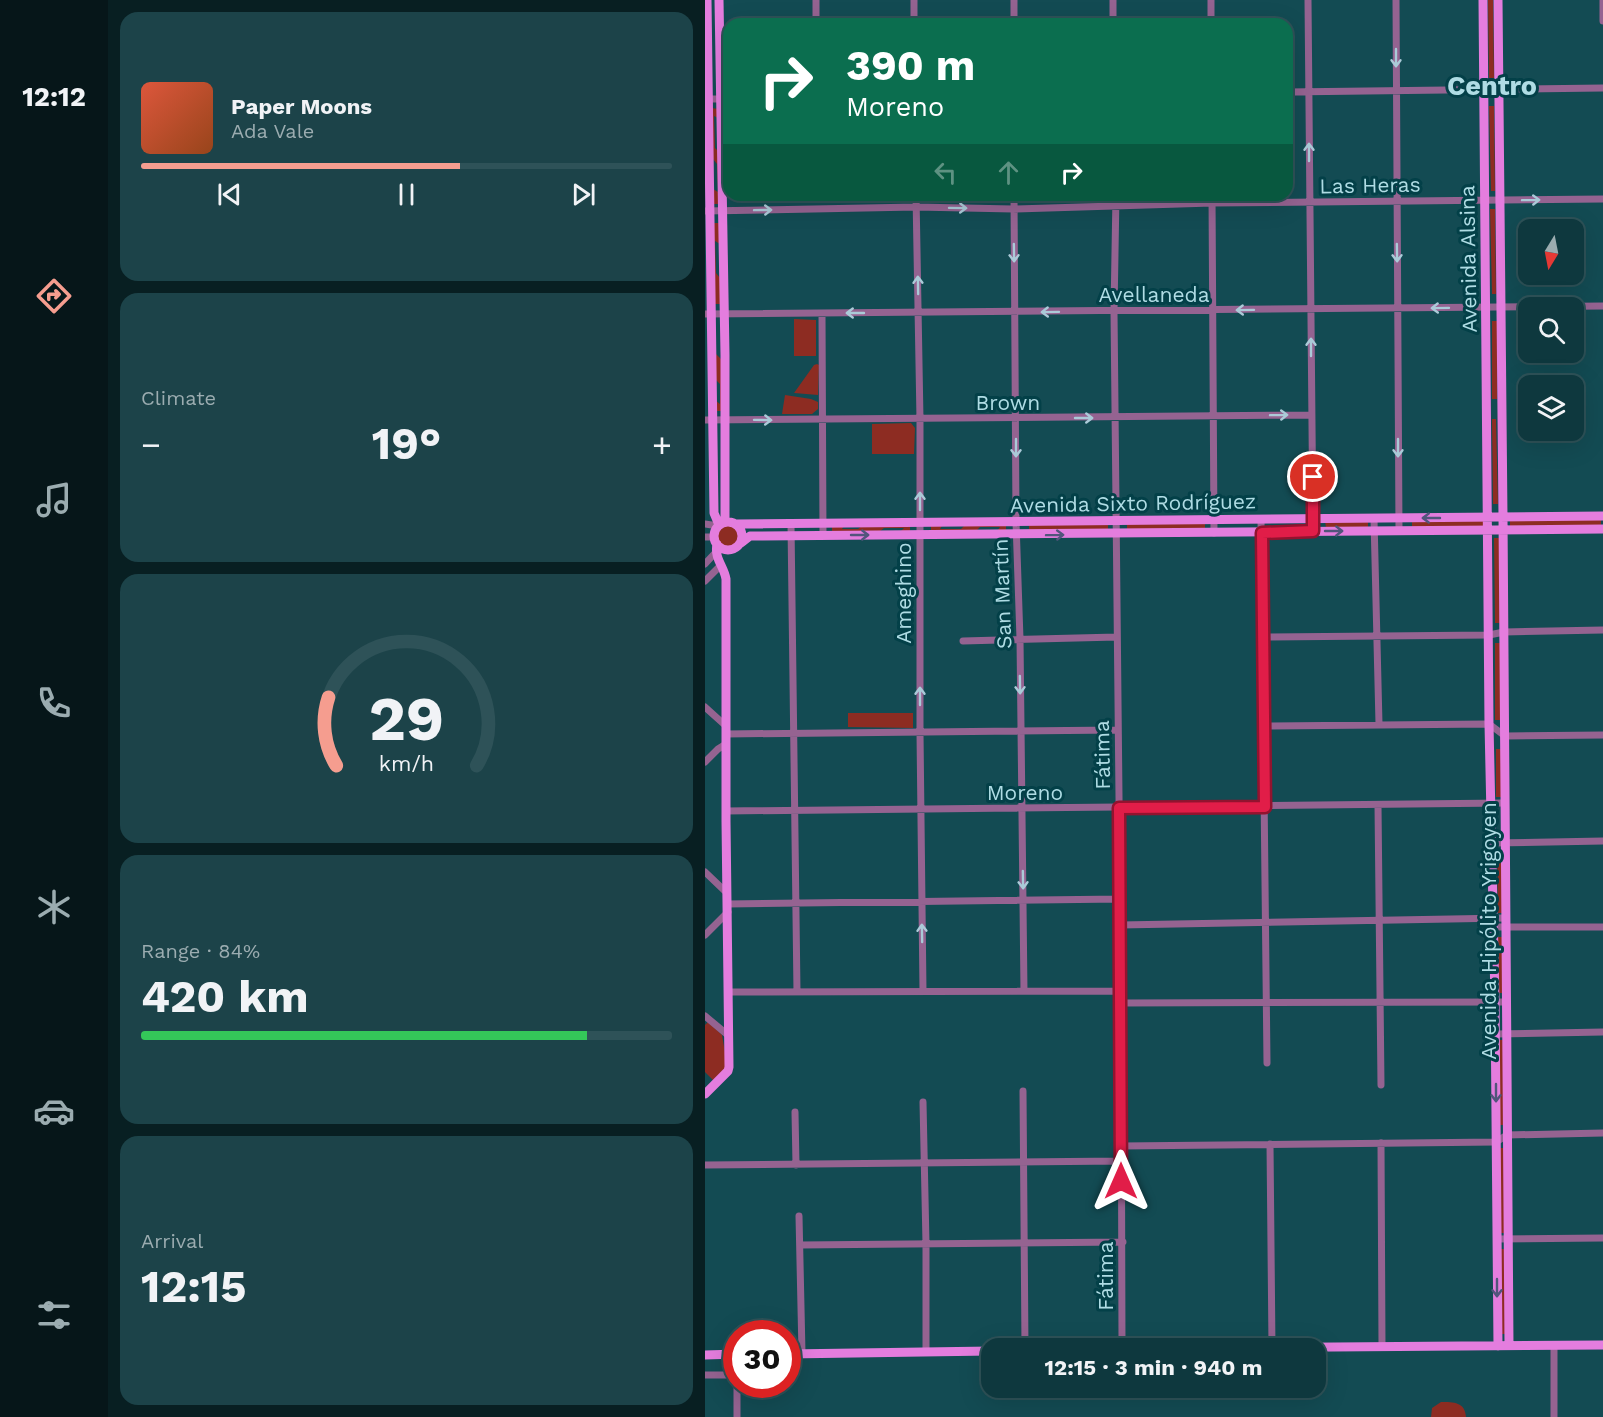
<!DOCTYPE html>
<html lang="en">
<head>
<meta charset="utf-8">
<style>
	:root { --surface:#0e383e; --page:#1c4349; --text:#f1f3f6; --muted:#9bacb0; --line:#2e5258; --accent:#f59d8f }
	body { margin:0; font-family:"Work Sans",sans-serif; background:var(--page); color:var(--text); height:100vh; display:flex; flex-direction:column; font-size:22px; white-space:nowrap }
	* { box-sizing:border-box; margin:0 }
	p { font-size:20px; color:var(--muted) }
	.icon { flex:none; width:33px; height:33px; fill:none; stroke:currentColor; stroke-width:2; stroke-linecap:round; stroke-linejoin:round }
	.map { position:relative; flex:1; overflow:hidden }
	.sheet { display:flex; flex-direction:column; gap:12px; padding:12px; background:#081f22; width:597px }
	.sheet>* { flex:none }
	.guide { position:absolute; left:18px; top:18px; width:570px; height:183px; border-radius:18px; box-shadow:0 6px 24px #0002,0 0 0 2px var(--line); background:#0b6e4f; color:#fff; overflow:hidden }
	.needle { width:39px; rotate:190deg }
	.tools { position:absolute; left:813px; top:219px; display:grid; gap:12px }
	.tools a { display:grid; place-items:center; width:66px; height:66px; border-radius:12px; background:var(--surface); box-shadow:0 6px 24px #0002,0 0 0 2px var(--line); font-size:30px }
	.speed { position:absolute; left:18px; top:1320px; display:flex; gap:12px; font-size:30px; font-weight:700; text-align:center }
	.speed>* { display:grid; place-content:center; width:78px; height:78px; border-radius:50%; background:var(--surface); box-shadow:0 6px 24px #0002,0 0 0 2px var(--line); line-height:1 }
	.speed .limit { border:9px solid #d22; background:#fff; color:#111 }
	.pin { position:absolute; display:grid; place-items:center; width:51px; height:51px; color:#fff; margin:-26px; border:3px solid #fff; border-radius:50%; box-shadow:0 2px 6px #0007 }
	.me { position:absolute; width:66px; margin:-33px; rotate:0deg; stroke-linejoin:round; filter:drop-shadow(0 0 4px #0008) }
	.turn { display:flex; align-items:center; gap:21px; height:126px; padding:0 24px; font-size:27px }
	.turn .icon { width:78px; height:78px; stroke-width:2.5 }
	.turn b { display:block; font-size:42px; line-height:51px }
	.lanes { display:flex; align-items:center; height:57px; padding:0 24px; background:#0003; justify-content:center; gap:30px; direction:ltr }
	.lanes .off { opacity:.35 }
	.big { font-size:45px; font-weight:700; line-height:1.1 }
	.sheet .tile { flex:1; display:flex; flex-direction:column; justify-content:center; gap:9px; min-width:0; padding:0 21px; border-radius:18px; background:var(--page) }
	.sheet .dial { align-items:center; gap:0 }
	.dial svg { height:156px; overflow:visible; fill:none; stroke:var(--line); stroke-width:7; stroke-linecap:round; text-anchor:middle }
	.dial text { fill:var(--text); stroke:none }
	.song { display:flex; align-items:center; gap:18px }
	.cover { width:72px; height:72px; border-radius:9px; background:linear-gradient(135deg,hsl(10 70% 55%),hsl(20 70% 35%)) }
	.played { height:6px; border-radius:3px; background:linear-gradient(90deg,var(--accent) 60%,var(--line) 60%) }
	.keys { display:flex; justify-content:space-around; direction:ltr }
	.heat { display:flex; justify-content:space-between; align-items:center; font-size:33px; direction:ltr }
	.charge { height:9px; border-radius:4px; background:linear-gradient(90deg,#34c759 84%,var(--line) 0) }
	.trip { position:absolute; left:276px; top:1338px; width:345px; height:60px; border-radius:18px; background:var(--surface); box-shadow:0 6px 24px #0002,0 0 0 2px var(--line); font-weight:700; line-height:60px; text-align:center }
	main { display:flex; flex:1; min-height:0 }
	.tabs { display:flex; flex-direction:column; width:108px; justify-content:space-around; align-items:center; background:#061619; color:var(--muted) }
	.tabs .icon { width:42px; height:42px }
	.tabs .active { color:var(--accent) }
	.tabs b { font-size:27px; color:var(--text) }
	.map>svg:first-child { display:block }
</style>
</head>
<body>
<main>
<nav class="tabs">
<b>12:12</b>
<svg class="icon active" aria-label="directions" viewBox="0 0 24 24"><path d="M12 3l9 9-9 9-9-9zM9 14v-3h6M13 9l2 2-2 2"/></svg>
<svg class="icon" aria-label="music" viewBox="0 0 24 24"><path d="M9 18V5l10-2v13"/><circle cx="6" cy="18" r="3"/><circle cx="16" cy="16" r="3"/></svg>
<svg class="icon" aria-label="phone" viewBox="0 0 24 24"><path d="M5 4h4l2 5-3 2q2 4 5 5l2-3 5 2v4C11 20 4 13 5 4z"/></svg>
<svg class="icon" aria-label="climate" viewBox="0 0 24 24"><path d="M12 3v18M4 7l16 10M4 17L20 7"/></svg>
<svg class="icon" aria-label="car" viewBox="0 0 24 24"><path d="M5 17H2v-5l4-1 3-4h7l3 4 3 1v5h-3M9 17h6M6 11h13"/><circle cx="7" cy="17" r="2"/><circle cx="17" cy="17" r="2"/></svg>
<svg class="icon" aria-label="filters" viewBox="0 0 24 24"><path d="M4 7h16M4 17h16"/><circle cx="9" cy="7" r="2"/><circle cx="15" cy="17" r="2"/></svg>
</nav>
<section class="sheet">
<div class="tile">
<div class="song"><i class="cover"></i><div><b>Paper Moons</b><p>Ada Vale</p></div></div>
<div class="played"></div>
<div class="keys"><svg class="icon" aria-label="previous" viewBox="0 0 24 24"><path d="M18 5L8 12l10 7zM5 5v14"/></svg><svg class="icon" aria-label="pause" viewBox="0 0 24 24"><path d="M8 5v14M16 5v14"/></svg><svg class="icon" aria-label="next" viewBox="0 0 24 24"><path d="M6 5l10 7-10 7zM19 5v14"/></svg></div>
</div>
<div class="tile"><p>Climate</p>
<div class="heat"><a>−</a><b class="big">19°</b><a>+</a></div>
</div>
<div class="tile dial"><svg viewBox="0 0 100 80">
<path d="M14 69A42 42 0 1 1 86 69"/>
<path d="M14 69A42 42 0 0 1 10 34" stroke="#f59d8f"/>
<text x="50" y="56" font-size="32" font-weight="700">29</text>
<text x="50" y="72" font-size="11">km/h</text>
</svg></div>
<div class="tile"><p>Range · 84%</p><b class="big">420 km</b><div class="charge"></div></div>
<div class="tile"><p>Arrival</p><b class="big">12:15</b></div>
</section>
<div class="map">
<svg width="898" height="1417" viewBox="0 0 898 1417">
	<rect width="100%" height="100%" fill="#134b53"/>
	<!-- green -->
	<path fill="#8d2c22" d="M783,0H788L789,78H784Z
		M784,106H789L790,191H786Z
		M7,108L13,109V118L9,116L10,148L14,152V204H8V189L13,192L12,164L8,159Z
		M317,195H405V201H317Z
		M785,209H790L791,294H787Z
		M9,223H15V244L10,241L11,273L15,278V304H9Z
		M89,319L111,320V356H89Z
		M787,321H792V399H787Z
		M10,353L16,359L17,411H10V400L15,404V384L10,379Z
		M112,364L114,365L113,395L89,393L109,365Z
		M80,395L106,399L113,402V409L107,414H77Z
		M787,419H791L793,504H788Z
		M206,423L210,428L209,454H167V424Z
		M805,519H896V525L805,526Z
		M620,521H663V527L621,528Z
		M707,521H779V527H707Z
		M403,522V529L324,531V524Z
		M500,522V529H422V523Z
		M226,524H238L235,529H256L261,524H301V531H292L295,527H275L270,532H226Z
		M127,525H140L137,529H153L158,525H205V532H195L199,528H179L174,532L127,533Z
		M12 536a11 11 0 1 1 22 0a11 11 0 1 1-22 0Z
		M789,538H794L795,623H790Z
		M790,643H795V720H790Z
		M143,713H208V728L143,727Z
		M791,749H796V797H791Z
		M792,851H797V913H793Z
		M793,937H798V993H793Z
		M3,1022L17,1035L21,1058L20,1068L9,1081L0,1072V1025Z
		M793,1040H798L799,1125H795Z
		M794,1148H799L800,1233H796Z
		M795,1249H800L801,1334H796Z
		M736,1402C749,1402 760,1402 761,1417H726L727,1408Z"/>
	<g fill="none" stroke-linecap="round" stroke-linejoin="round">
		<!-- minor -->
		<path stroke="#956391" stroke-width="7" d="M111,0V24
			M209,0V24
			M309,0V24
			M408,0V24
			M506,0V24
			M603,0L608,531
			M691,0L694,531
			M898,0V21
			M582,92L898,88
			M0,99H24
			M211,195L215,419V733L218,991
			M309,195L311,522L315,639L319,991
			M411,195L409,311L416,991L417,1348
			M507,195L509,533
			M0,211L211,207L308,209L507,203L898,199
			M117,313L118,536
			M0,314L898,306
			M0,420L606,415
			M556,519L562,1063
			M669,519L674,724
			M0,524L13,526
			M86,524L92,992
			M0,537H9
			M0,564L11,552
			M0,581L16,565
			M558,637L784,635L799,632L898,630
			M258,641L412,637
			M0,707L21,726
			M558,726L784,724L800,736L898,735
			M21,734L413,730
			M0,762L13,749L21,744
			M673,805L676,1085
			M21,811L800,803
			M787,843L898,841
			M0,872L22,893
			M22,904L415,899
			M415,925L801,918
			M789,927H898
			M0,935L23,912
			M23,992L416,991
			M416,1003L801,1002
			M0,1016L24,1036
			M791,1034L898,1032
			M318,1091L320,1348
			M218,1102L221,1244V1351
			M90,1112L91,1165
			M676,1143L677,1347
			M565,1144L567,1348
			M416,1146L791,1142L802,1135L898,1133
			M0,1165L416,1161
			M94,1216L97,1353
			M792,1239L898,1238
			M95,1245L418,1242
			M849,1345V1417
			M0,1375H32
			M32,1384V1417"/>
		<!-- major -->
		<path stroke="#e47dde" stroke-width="9" d="M2,0L9,513L14,525
			M14,0L20,355V522
			M778,0L784,724L790,1001L793,1346
			M793,0L798,517L804,1345
			M9 536a14 14 0 1 1 28 0a14 14 0 1 1-28 0Z
			M30,524L898,516
			M36,543L45,536L898,529
			M0,1094L23,1071L24,1067L21,821V579C19,566 9,559 12,544
			M490,1348L898,1345
			M82,1354L286,1351
			M0,1355L32,1354"/>
	</g>
	<!-- one-way arrows -->
	<defs><path id="oneway-shaft" d="M-6 0H5M1.5-3L5.5 0L1.5 3" fill="none" stroke-width="1.6" stroke-linecap="round" stroke-linejoin="round" transform="scale(1.5)"/></defs>
	<g stroke="#abcad8">
		<use href="#oneway-shaft" transform="translate(691 58) rotate(90)"/>
		<use href="#oneway-shaft" transform="translate(604 152) rotate(-90)"/>
		<use href="#oneway-shaft" transform="translate(826 200) rotate(-1)"/>
		<use href="#oneway-shaft" transform="translate(253 208) rotate(1)"/>
		<use href="#oneway-shaft" transform="translate(58 210) rotate(-1)"/>
		<use href="#oneway-shaft" transform="translate(309 253) rotate(89)"/>
		<use href="#oneway-shaft" transform="translate(692 253) rotate(89)"/>
		<use href="#oneway-shaft" transform="translate(213 285) rotate(-91)"/>
		<use href="#oneway-shaft" transform="translate(735 308) rotate(179)"/>
		<use href="#oneway-shaft" transform="translate(540 310) rotate(179)"/>
		<use href="#oneway-shaft" transform="translate(345 312) rotate(179)"/>
		<use href="#oneway-shaft" transform="translate(150 313) rotate(180)"/>
		<use href="#oneway-shaft" transform="translate(606 347) rotate(-90)"/>
		<use href="#oneway-shaft" transform="translate(574 415) rotate(-1)"/>
		<use href="#oneway-shaft" transform="translate(379 418)"/>
		<use href="#oneway-shaft" transform="translate(58 420) rotate(1)"/>
		<use href="#oneway-shaft" transform="translate(311 448) rotate(90)"/>
		<use href="#oneway-shaft" transform="translate(693 448) rotate(90)"/>
		<use href="#oneway-shaft" transform="translate(215 501) rotate(-90)"/>
		<use href="#oneway-shaft" transform="translate(315 685) rotate(89)"/>
		<use href="#oneway-shaft" transform="translate(215 696) rotate(-90)"/>
		<use href="#oneway-shaft" transform="translate(318 880) rotate(89)"/>
		<use href="#oneway-shaft" transform="translate(217 933) rotate(-91)"/>
	</g>
	<g stroke="#52557c">
		<use href="#oneway-shaft" transform="translate(726 518) rotate(180)"/>
		<use href="#oneway-shaft" transform="translate(629 531)"/>
		<use href="#oneway-shaft" transform="translate(155 535)"/>
		<use href="#oneway-shaft" transform="translate(350 535) rotate(-1)"/>
		<use href="#oneway-shaft" transform="translate(791 1093) rotate(90)"/>
		<use href="#oneway-shaft" transform="translate(792 1288) rotate(90)"/>
	</g>
	<g fill="none" stroke-linecap="round" stroke-linejoin="round">
		<defs>
			<path id="route" d="M416,1181L414,808L560,807L557,533L608,531V477"/>
		</defs>
		<!-- route casing -->
		<use href="#route" stroke="#92132f" stroke-width="15"/>
		<!-- route -->
		<use href="#route" stroke="#e11d48" stroke-width="10"/>
	</g>
	<g text-anchor="middle" dominant-baseline="central" stroke-width="6" stroke-linejoin="round" paint-order="stroke">
		<!-- street labels -->
		<g font-size="21" fill="#afdce4" stroke="#034048">
			<text transform="translate(665 185) rotate(-1)">Las Heras</text>
			<text transform="translate(763 259) rotate(-91)">Avenida Alsina</text>
			<text x="449" y="294">Avellaneda</text>
			<text x="303" y="402">Brown</text>
			<text transform="translate(428 503) rotate(-1)">Avenida Sixto Rodríguez</text>
			<text transform="translate(198 593) rotate(-90)">Ameghino</text>
			<text transform="translate(297 594) rotate(-92)">San Martín</text>
			<text transform="translate(397 755) rotate(-91)">Fátima</text>
			<text x="320" y="792">Moreno</text>
			<text transform="translate(783 931) rotate(-90)">Avenida Hipólito Yrigoyen</text>
			<text transform="translate(400 1276) rotate(-90)">Fátima</text>
		</g>
		<!-- district labels -->
		<g font-size="27" font-weight="bold" fill="#afdce4" stroke="#034048">
			<text x="787" y="86">Centro</text>
		</g>
	</g>
</svg>
<div class="tools">
<a><svg class="needle" viewBox="-14 -14 28 28"><path d="M0-13l5 13h-10z" fill="#e53935"/><path d="M0 13l5-13h-10z" fill="#9bacb0"/></svg></a>
<a><svg class="icon" aria-label="search" viewBox="0 0 24 24"><circle cx="10" cy="10" r="6"/><path d="M15 15l6 6"/></svg></a>
<a><svg class="icon" aria-label="layers" viewBox="0 0 24 24"><path d="M12 4l9 5-9 5-9-5zM3 14l9 5 9-5"/></svg></a>
</div>
<div class="speed"><div class="limit">30</div></div>
<div class="pin" style="left:608px;top:477px;background:#d93025"><svg class="icon" aria-label="arrive" viewBox="0 0 24 24"><path d="M6 21V4h12l-3 4 3 4H6"/></svg></div>
<svg class="me" style="left:416px;top:1181px" viewBox="-20 -20 40 40"><path d="M0-17L14 15 0 8-14 15z" fill="#e11d48" stroke="#fff" stroke-width="4"/></svg>
<div class="trip">12:15 · 3 min · 940 m</div>
<div class="guide">
<div class="turn"><svg class="icon" aria-label="right" viewBox="0 0 24 24"><path d="M7 20v-9h11M14 6l5 5-5 5"/></svg><div><b>390 m</b>Moreno</div></div>
<div class="lanes"><svg class="icon off" aria-label="left" viewBox="0 0 24 24"><path d="M17 20v-9H6M10 6l-5 5 5 5"/></svg><svg class="icon off" aria-label="ahead" viewBox="0 0 24 24"><path d="M12 20V5M6 11l6-6 6 6"/></svg><svg class="icon" aria-label="right" viewBox="0 0 24 24"><path d="M7 20v-9h11M14 6l5 5-5 5"/></svg></div>
</div>
</div>
</main>
</body>
</html>
